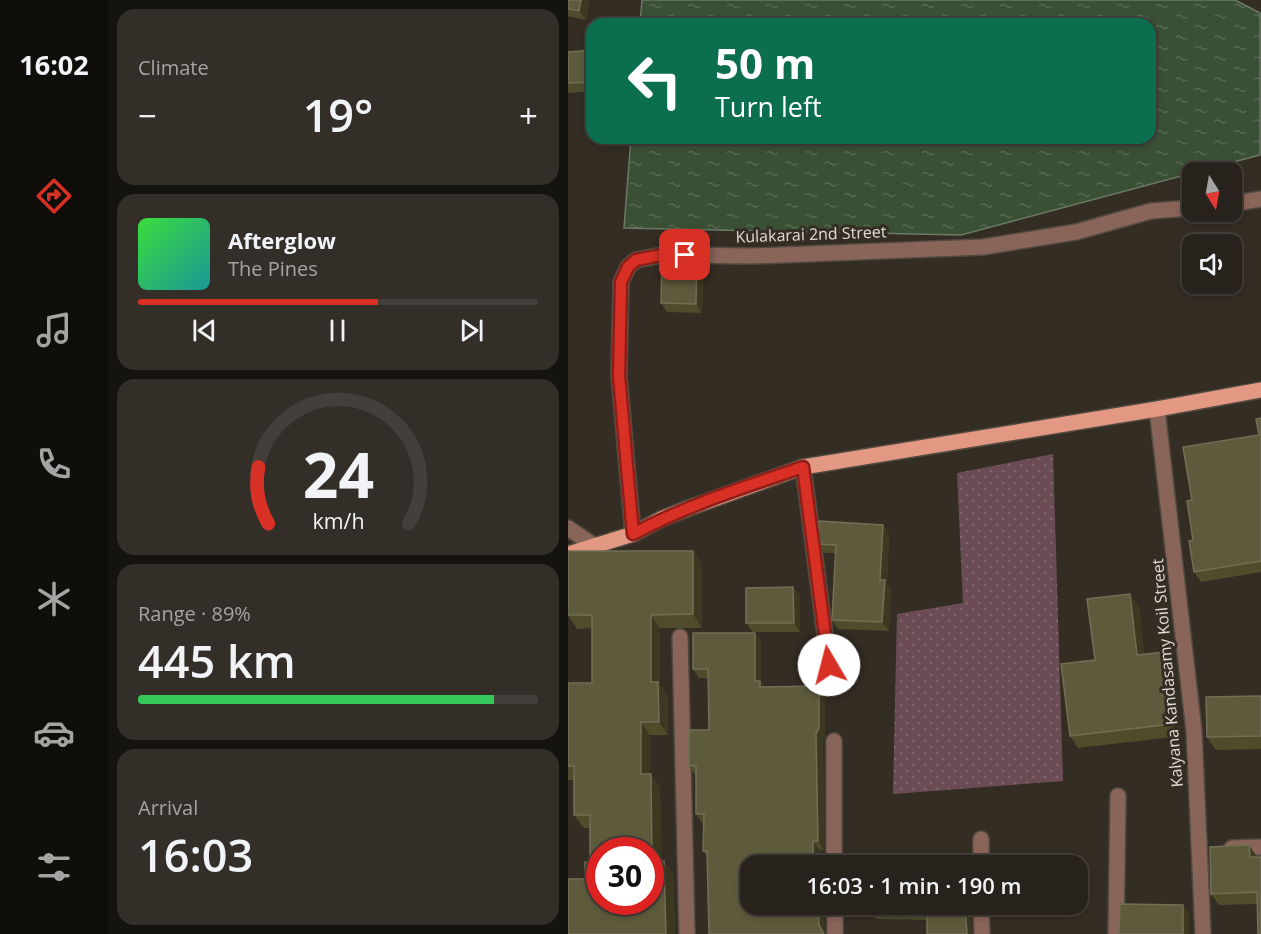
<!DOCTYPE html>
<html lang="en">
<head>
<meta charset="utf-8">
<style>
	:root { --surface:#27221b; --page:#332f28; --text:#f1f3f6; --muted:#a4a4a3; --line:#433f3a; --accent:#d93025 }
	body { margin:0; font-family:"Open Sans",sans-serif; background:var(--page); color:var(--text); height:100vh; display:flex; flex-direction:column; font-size:22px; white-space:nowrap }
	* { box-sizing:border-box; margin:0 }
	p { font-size:20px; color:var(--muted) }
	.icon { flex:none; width:33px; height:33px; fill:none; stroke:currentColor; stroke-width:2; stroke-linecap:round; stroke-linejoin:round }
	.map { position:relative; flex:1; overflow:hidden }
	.drawer { display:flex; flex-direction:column; gap:9px; padding:9px; background:#15130f; width:460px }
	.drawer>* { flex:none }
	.hud { position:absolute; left:18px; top:18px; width:570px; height:126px; border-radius:18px; box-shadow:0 3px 9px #0003,0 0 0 2px var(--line); background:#0b6e4f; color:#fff; overflow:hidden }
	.needle { width:39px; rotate:169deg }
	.controls { position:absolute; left:614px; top:162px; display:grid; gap:12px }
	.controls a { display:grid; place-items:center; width:60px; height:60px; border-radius:12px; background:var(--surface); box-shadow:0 3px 9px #0003,0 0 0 2px var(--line); font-size:30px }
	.speed { position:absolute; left:18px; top:837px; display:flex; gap:12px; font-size:30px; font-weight:700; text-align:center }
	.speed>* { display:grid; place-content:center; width:78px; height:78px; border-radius:50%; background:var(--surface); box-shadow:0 3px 9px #0003,0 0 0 2px var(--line); line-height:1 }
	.speed .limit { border:9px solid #d22; background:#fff; color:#111 }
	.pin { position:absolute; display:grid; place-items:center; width:51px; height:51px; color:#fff; margin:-26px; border-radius:12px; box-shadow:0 3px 9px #0006 }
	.me { position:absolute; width:66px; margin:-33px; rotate:352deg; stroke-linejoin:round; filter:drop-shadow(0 0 4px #0008) }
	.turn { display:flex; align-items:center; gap:21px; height:126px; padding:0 30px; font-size:27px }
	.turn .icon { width:78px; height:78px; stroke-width:2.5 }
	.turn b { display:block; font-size:42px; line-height:51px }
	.big { font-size:45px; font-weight:600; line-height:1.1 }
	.drawer .card { flex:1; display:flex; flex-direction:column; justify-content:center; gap:9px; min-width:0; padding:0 21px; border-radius:18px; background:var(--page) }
	.drawer .dial { align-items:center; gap:0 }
	.dial svg { height:156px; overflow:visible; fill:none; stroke:var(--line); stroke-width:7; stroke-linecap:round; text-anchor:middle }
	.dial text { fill:var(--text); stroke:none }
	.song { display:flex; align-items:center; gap:18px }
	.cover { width:72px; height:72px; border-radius:9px; background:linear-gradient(135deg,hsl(120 70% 55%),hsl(180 70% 35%)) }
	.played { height:6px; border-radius:3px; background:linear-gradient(90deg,var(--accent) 60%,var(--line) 60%) }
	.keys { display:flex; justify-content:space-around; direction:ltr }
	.heat { display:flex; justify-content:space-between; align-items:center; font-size:33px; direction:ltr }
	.charge { height:9px; border-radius:4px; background:linear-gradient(90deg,#34c759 89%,var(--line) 0) }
	.trip { position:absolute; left:172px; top:855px; width:348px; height:60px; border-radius:18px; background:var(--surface); box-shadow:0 3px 9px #0003,0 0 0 2px var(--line); font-weight:600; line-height:60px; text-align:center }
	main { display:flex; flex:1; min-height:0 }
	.dock { display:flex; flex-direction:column; width:108px; justify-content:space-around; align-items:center; background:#100e0b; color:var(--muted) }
	.dock .icon { width:42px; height:42px }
	.dock .current { color:var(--accent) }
	.dock b { font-size:27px; color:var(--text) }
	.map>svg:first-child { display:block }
</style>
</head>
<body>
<main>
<nav class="dock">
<b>16:02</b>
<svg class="icon current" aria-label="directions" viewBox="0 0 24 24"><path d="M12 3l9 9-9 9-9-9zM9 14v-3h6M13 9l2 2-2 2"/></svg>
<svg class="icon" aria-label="music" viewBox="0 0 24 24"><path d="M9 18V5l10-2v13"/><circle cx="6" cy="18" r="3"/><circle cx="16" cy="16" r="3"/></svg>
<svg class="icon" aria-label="phone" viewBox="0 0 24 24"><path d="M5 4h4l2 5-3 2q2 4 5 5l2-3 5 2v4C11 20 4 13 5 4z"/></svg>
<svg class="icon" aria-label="climate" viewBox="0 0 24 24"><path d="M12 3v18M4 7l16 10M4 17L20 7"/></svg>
<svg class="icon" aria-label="car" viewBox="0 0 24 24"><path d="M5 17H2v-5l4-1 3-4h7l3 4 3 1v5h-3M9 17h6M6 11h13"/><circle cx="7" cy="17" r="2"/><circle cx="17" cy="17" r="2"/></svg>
<svg class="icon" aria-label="filters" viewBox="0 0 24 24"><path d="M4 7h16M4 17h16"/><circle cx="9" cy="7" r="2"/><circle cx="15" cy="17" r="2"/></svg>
</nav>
<section class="drawer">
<div class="card"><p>Climate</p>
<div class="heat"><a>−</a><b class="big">19°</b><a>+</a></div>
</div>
<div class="card">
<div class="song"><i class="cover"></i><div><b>Afterglow</b><p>The Pines</p></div></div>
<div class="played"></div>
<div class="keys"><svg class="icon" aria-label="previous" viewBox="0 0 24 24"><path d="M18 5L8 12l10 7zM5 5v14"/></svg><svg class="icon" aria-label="pause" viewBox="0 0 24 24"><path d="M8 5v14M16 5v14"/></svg><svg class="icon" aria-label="next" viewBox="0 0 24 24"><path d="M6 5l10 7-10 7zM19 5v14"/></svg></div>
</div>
<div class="card dial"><svg viewBox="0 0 100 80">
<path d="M14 69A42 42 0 1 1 86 69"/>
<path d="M14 69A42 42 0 0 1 9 40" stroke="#d93025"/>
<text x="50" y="56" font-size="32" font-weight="700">24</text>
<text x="50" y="72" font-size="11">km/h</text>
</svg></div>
<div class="card"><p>Range · 89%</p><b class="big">445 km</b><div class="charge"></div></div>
<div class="card"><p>Arrival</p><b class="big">16:03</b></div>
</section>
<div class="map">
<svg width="693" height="934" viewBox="0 0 693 934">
	<defs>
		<pattern id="grass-dots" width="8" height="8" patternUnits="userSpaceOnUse" patternTransform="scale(1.5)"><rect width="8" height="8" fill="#6c4c54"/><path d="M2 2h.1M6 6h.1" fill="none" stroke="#81656c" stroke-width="1.8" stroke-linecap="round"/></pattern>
		<pattern id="water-ripples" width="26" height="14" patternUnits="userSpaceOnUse" patternTransform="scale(1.5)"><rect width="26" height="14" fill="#3a5035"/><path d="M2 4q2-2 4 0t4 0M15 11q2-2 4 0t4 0" fill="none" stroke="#566951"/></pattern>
	</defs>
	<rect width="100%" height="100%" fill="#342d24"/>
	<!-- grass -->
	<path fill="url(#grass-dots)" d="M485,454L495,781L325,794L329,614L395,603L389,473Z"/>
	<!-- water -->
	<path fill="url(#water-ripples)" stroke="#6c7a65" stroke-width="1.5" d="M74,0H667L692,13V155L393,235L56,228L63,138H582V24H72Z"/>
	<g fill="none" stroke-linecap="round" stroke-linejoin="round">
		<defs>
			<path id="minor" d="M663,204L693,199
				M589,409L626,731L635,934
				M235,467L261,665
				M0,528L28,547
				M65,534L51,376L53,282L60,267L68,260L94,255L185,256L415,247L508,232L583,211L624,208
				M112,637L119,934
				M266,741V866
				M413,839V866
				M664,848L693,847
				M267,904V934
				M413,904L414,934
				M548,934L550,796"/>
			<path id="major" d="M0,554L65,534L93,519L121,508L235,467L589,409L693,390"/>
		</defs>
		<!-- minor casing -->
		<use href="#minor" stroke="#504940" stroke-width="18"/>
		<!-- major casing -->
		<use href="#major" stroke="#504940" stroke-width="18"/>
		<!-- minor -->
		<use href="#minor" stroke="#896459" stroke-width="15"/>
		<!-- major -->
		<use href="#major" stroke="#e29882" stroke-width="15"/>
	</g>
	<!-- wall -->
	<path fill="#4e4c2b" d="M0,0H21L18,20L0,16Z
		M24,50V91L0,93V52Z
		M129,258L135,267L134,313L99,312L93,303Z
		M693,418V572L633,582L626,572L624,500L691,435Z
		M315,525L321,534L319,583L323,589L321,631L270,629L264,620L268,553H256L250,544Z
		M134,564V628H92V685L100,696V735H82V774H83L92,788L93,861L105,874L107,934H0L22,862V828H16L6,815V780H0V683H24V628L9,629L0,615Z
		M225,587L232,596V632H185L178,623Z
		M571,607L576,654L604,664L613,736L510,748L502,736L527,660Z
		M125,633H187L193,642V683L196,687L251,686L257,695V737L255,743L256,850H252V866H183V904H252L257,913V934H141L139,857L135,851V823H134L128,814V775H127L121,766V730H141L140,678H131L125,669Z
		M693,696V749L648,750L639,737Z
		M689,857V904L651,905L643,894Z
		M403,904L359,920L308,919L301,910Z"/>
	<!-- shaded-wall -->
	<path fill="#3d3920" d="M13,0H21L18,20L11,11Z
		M129,258L135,267L134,313L128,304Z
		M315,525L321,534L319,583L323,589L321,631L314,622L312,580Z
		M125,551L134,564V628L125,614Z
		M225,587L232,596V632L226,623Z
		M562,594L571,607L578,667L569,655Z
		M83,615L92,628V685L100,696V735L91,722L83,682Z
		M187,633L193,642V683L198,690H193L187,681Z
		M596,652L604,664L613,736L604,724Z
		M251,686L257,695V737L255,743L256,850L250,841L248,734Z
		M73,722L82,735V788L73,774Z
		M83,774L92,788L94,874L84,861Z
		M245,841L252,850V866H245Z
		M681,845L689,857H682Z
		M96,861L105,874L107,934H98Z
		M246,904H252L257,913V934H256L251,925Z
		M397,904H403L404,934H399Z
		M615,905L621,914V934H615Z"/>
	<!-- building -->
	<path fill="#5e5b3d" stroke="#726f55" stroke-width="1.5" fill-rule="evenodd" d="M0,0H13L11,11L0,9Z
		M24,50V82L0,83V52Z
		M94,257L129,258L128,304L93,303Z
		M693,418V561L626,572L621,541L625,540L619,501L624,500L615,447L691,435L688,419Z
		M251,521L315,525L312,580H317L314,622L264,620L268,545L250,544Z
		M0,551H125V614L83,615V682H90L91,722H73V774H83L84,861H96L98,934H0V879H17V862H22V815H6V766H0V683H24V615H0ZM32,850H82V902H32Z
		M225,587L226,623H178V588Z
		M562,594L569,655L596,652L604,724L502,736L493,664L527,660L519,599Z
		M125,633H187V681H192V687L251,686V728L248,734L250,841H245V866H183V904H251V925L256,934H141L139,851H135L136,814H128V766H121V730H141L140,669H125Z
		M693,696V736L639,737L638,697Z
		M681,845L682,857H693V934H690L689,892L643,894L642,847Z
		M302,904H397L399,934H359V911L301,910Z
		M552,904L615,905V934H551Z"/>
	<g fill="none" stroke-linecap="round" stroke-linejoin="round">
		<defs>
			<path id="route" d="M117,255H94L68,260L60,267L53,282L51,376L65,534C119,505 177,487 235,467L261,665"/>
		</defs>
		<!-- route casing -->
		<use href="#route" stroke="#8d1f18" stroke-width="15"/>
		<!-- route -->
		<use href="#route" stroke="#d93025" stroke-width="10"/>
	</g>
	<g text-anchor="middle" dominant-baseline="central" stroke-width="6" stroke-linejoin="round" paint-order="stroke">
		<!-- street labels -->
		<g font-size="16" fill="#e0dbd5" stroke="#342d24">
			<text transform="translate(243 234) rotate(-2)">Kulakarai 2nd Street</text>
			<text transform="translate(599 673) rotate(-95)">Kalyana Kandasamy Koil Street</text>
		</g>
	</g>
</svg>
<div class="controls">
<a><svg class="needle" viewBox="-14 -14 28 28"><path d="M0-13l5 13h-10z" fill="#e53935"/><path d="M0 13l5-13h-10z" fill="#a4a4a3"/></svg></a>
<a><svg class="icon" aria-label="sound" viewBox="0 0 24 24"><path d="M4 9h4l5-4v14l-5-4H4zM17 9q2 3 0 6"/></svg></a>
</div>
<div class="speed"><div class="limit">30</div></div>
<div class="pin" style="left:117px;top:255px;background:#d93025"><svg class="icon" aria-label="arrive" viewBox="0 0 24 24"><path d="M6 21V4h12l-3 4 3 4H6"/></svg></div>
<svg class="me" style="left:261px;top:665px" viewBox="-20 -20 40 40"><circle r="19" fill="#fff"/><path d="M0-13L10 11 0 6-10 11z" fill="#d93025"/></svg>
<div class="trip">16:03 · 1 min · 190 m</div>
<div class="hud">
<div class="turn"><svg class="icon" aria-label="left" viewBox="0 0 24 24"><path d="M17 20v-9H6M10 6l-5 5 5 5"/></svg><div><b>50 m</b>Turn left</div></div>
</div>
</div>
</main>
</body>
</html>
